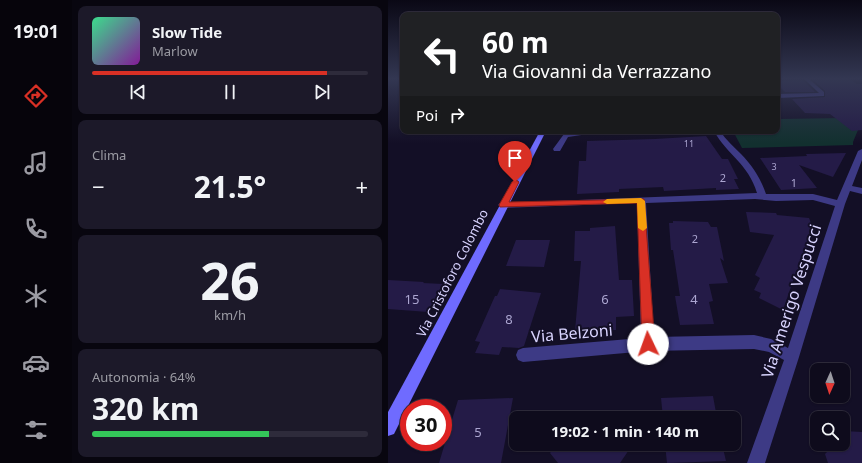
<!DOCTYPE html>
<html lang="it">
<head>
<meta charset="utf-8">
<style>
	:root { --surface:#0e0b1c; --page:#1c1929; --text:#f1f3f6; --muted:#9b9ba3; --line:#2e2b3b; --accent:#d93025 }
	body { margin:0; font-family:"Noto Sans",sans-serif; background:var(--page); color:var(--text); height:100vh; display:flex; flex-direction:column; font-size:15px; white-space:nowrap }
	* { box-sizing:border-box; margin:0 }
	p { font-size:13px; color:var(--muted) }
	.icon { flex:none; width:22px; height:22px; fill:none; stroke:currentColor; stroke-width:2; stroke-linecap:round; stroke-linejoin:round }
	.map { position:relative; flex:1; overflow:hidden }
	.panel { display:flex; flex-direction:column; gap:6px; padding:6px; background:#08060f; width:316px }
	.panel>* { flex:none }
	.hud { position:absolute; left:12px; top:12px; width:380px; height:122px; border-radius:8px; box-shadow:0 1px 3px #0004,0 0 0 1px var(--line); background:#202124; color:#fff; overflow:hidden }
	.needle { width:26px; rotate:183deg }
	.fabs { position:absolute; left:422px; top:363px; display:grid; gap:8px }
	.fabs a { display:grid; place-items:center; width:40px; height:40px; border-radius:8px; background:var(--surface); box-shadow:0 1px 3px #0004,0 0 0 1px var(--line); font-size:20px }
	.speed { position:absolute; left:12px; top:399px; display:flex; gap:8px; font-size:20px; font-weight:700; text-align:center }
	.speed>* { display:grid; place-content:center; width:52px; height:52px; border-radius:50%; background:var(--surface); box-shadow:0 1px 3px #0004,0 0 0 1px var(--line); line-height:1 }
	.speed .limit { border:6px solid #d22; background:#fff; color:#111 }
	.pin { position:absolute; display:grid; place-items:center; width:34px; height:34px; color:#fff; margin:-41px -17px; border-radius:50% 50% 50% 0; rotate:-45deg; box-shadow:0 0 4px #0007 }
	.pin .icon { rotate:45deg }
	.me { position:absolute; width:44px; margin:-22px; rotate:357deg; stroke-linejoin:round; filter:drop-shadow(0 0 3px #0008) }
	.turn { display:flex; align-items:center; gap:14px; height:84px; padding:0 16px; font-size:18px }
	.turn .icon { width:52px; height:52px; stroke-width:2.5 }
	.turn b { display:block; font-size:28px; line-height:34px }
	.then { display:flex; align-items:center; height:38px; padding:0 16px; background:#0003; gap:8px; font-size:15px }
	.big { font-size:30px; font-weight:700; line-height:1.1 }
	.panel .widget { flex:1; display:flex; flex-direction:column; justify-content:center; gap:6px; min-width:0; padding:0 14px; border-radius:8px; background:var(--page) }
	.panel .dial { align-items:center; gap:0 }
	.dial b { font-size:52px; line-height:1 }
	.song { display:flex; align-items:center; gap:12px }
	.cover { width:48px; height:48px; border-radius:6px; background:linear-gradient(135deg,hsl(150 70% 55%),hsl(290 70% 35%)) }
	.played { height:4px; border-radius:2px; background:linear-gradient(90deg,var(--accent) 85%,var(--line) 85%) }
	.keys { display:flex; justify-content:space-around; direction:ltr }
	.heat { display:flex; justify-content:space-between; align-items:center; font-size:22px; direction:ltr }
	.charge { height:6px; border-radius:3px; background:linear-gradient(90deg,#34c759 64%,var(--line) 0) }
	.trip { position:absolute; left:121px; top:411px; width:232px; height:40px; border-radius:8px; background:var(--surface); box-shadow:0 1px 3px #0004,0 0 0 1px var(--line); font-weight:700; line-height:40px; text-align:center }
	main { display:flex; flex:1; min-height:0 }
	.menu { display:flex; flex-direction:column; width:72px; justify-content:space-around; align-items:center; background:#06040b; color:var(--muted) }
	.menu .icon { width:28px; height:28px }
	.menu .on { color:var(--accent) }
	.menu b { font-size:18px; color:var(--text) }
	.map>svg:first-child { display:block }
</style>
</head>
<body>
<main>
<nav class="menu">
<b>19:01</b>
<svg class="icon on" aria-label="directions" viewBox="0 0 24 24"><path d="M12 3l9 9-9 9-9-9zM9 14v-3h6M13 9l2 2-2 2"/></svg>
<svg class="icon" aria-label="music" viewBox="0 0 24 24"><path d="M9 18V5l10-2v13"/><circle cx="6" cy="18" r="3"/><circle cx="16" cy="16" r="3"/></svg>
<svg class="icon" aria-label="phone" viewBox="0 0 24 24"><path d="M5 4h4l2 5-3 2q2 4 5 5l2-3 5 2v4C11 20 4 13 5 4z"/></svg>
<svg class="icon" aria-label="climate" viewBox="0 0 24 24"><path d="M12 3v18M4 7l16 10M4 17L20 7"/></svg>
<svg class="icon" aria-label="car" viewBox="0 0 24 24"><path d="M5 17H2v-5l4-1 3-4h7l3 4 3 1v5h-3M9 17h6M6 11h13"/><circle cx="7" cy="17" r="2"/><circle cx="17" cy="17" r="2"/></svg>
<svg class="icon" aria-label="filters" viewBox="0 0 24 24"><path d="M4 7h16M4 17h16"/><circle cx="9" cy="7" r="2"/><circle cx="15" cy="17" r="2"/></svg>
</nav>
<section class="panel">
<div class="widget">
<div class="song"><i class="cover"></i><div><b>Slow Tide</b><p>Marlow</p></div></div>
<div class="played"></div>
<div class="keys"><svg class="icon" aria-label="previous" viewBox="0 0 24 24"><path d="M18 5L8 12l10 7zM5 5v14"/></svg><svg class="icon" aria-label="pause" viewBox="0 0 24 24"><path d="M8 5v14M16 5v14"/></svg><svg class="icon" aria-label="next" viewBox="0 0 24 24"><path d="M6 5l10 7-10 7zM19 5v14"/></svg></div>
</div>
<div class="widget"><p>Clima</p>
<div class="heat"><a>−</a><b class="big">21.5°</b><a>+</a></div>
</div>
<div class="widget dial"><b>26</b><p>km/h</p></div>
<div class="widget"><p>Autonomia · 64%</p><b class="big">320 km</b><div class="charge"></div></div>
</section>
<div class="map">
<svg width="474" height="463" viewBox="0 0 474 463">
	<rect width="100%" height="100%" fill="#130f26"/>
	<!-- green -->
	<path fill="#12302f" d="M455,118L470,130L465,142V145L354,148L345,131H389V119Z"/>
	<!-- building -->
	<path fill="#241b47" d="M431,78H460L469,84H474V130L464,131L442,114L417,113L404,99L437,97V91L425,80H434Z
		M415,80L427,92H397L389,84V81Z
		M318,136L334,159H340L350,179H346L351,189L328,190V188L276,191L275,187L231,189V192L189,194L191,161H198L199,141L267,139Z
		M458,153L445,177L411,165L429,188L393,190L372,158L419,156L418,154Z
		M358,212L388,213L389,215L421,218L427,233H424L425,236L409,280L406,278L395,310L371,298L373,293L366,290L372,278L367,275L386,235L362,232Z
		M285,221L320,222L323,227H329L336,261L332,258L340,283L321,284L325,301L321,302L326,324L292,325L287,296H292L285,250H283L281,223H285Z
		M227,226L231,280H244L246,316L228,317V330L187,331L193,261H186L187,231H202V228Z
		M128,240H162L156,267L118,266Z
		M0,280L36,282L35,283L55,284L40,312L0,309Z
		M112,289L153,293L136,346L131,348L114,347L111,355L87,353L92,342L87,341L107,296H109Z
		M325,396L329,418H275L273,398Z
		M125,398L113,463H51L70,400Z
		M455,431L474,432V463H440L437,454L447,444H455Z
		M169,444H245L232,463H170L162,453Z
		M277,444H334L338,461L279,463Z"/>
	<g fill="none" stroke-linecap="round" stroke-linejoin="round">
		<!-- street -->
		<path fill="#3d3a85" fill-rule="evenodd" d="M415,78H420L436,92V96L389,98V94L431,93Z
			M192,131H210L207,133L180,137L172,151H166L165,149L176,134Z
			M326,131H332C338,140 346,147 353,154C364,165 373,179 378,194H425L449,200L470,151L474,149V160L464,186L474,188V194L462,191L457,204L411,357L377,463H359L396,360L381,352L366,349L260,351L135,362L130,360L128,355L130,350L135,348L253,338L249,203L115,208L110,205L112,203L369,193C360,163 339,155 326,131ZM367,199L388,201L425,200L447,206L400,348L383,339L366,335L266,337L258,203Z"/>
		<!-- secondary -->
		<path fill="#6f6bff" fill-rule="evenodd" d="M152,131H158L6,434L0,436V412Z"/>
	</g>
	<!-- sky -->
	<linearGradient id="sky" x2="0" y2="1"><stop stop-color="#0a0815"/><stop offset="0.55" stop-color="#333752"/><stop offset="1" stop-color="#333752" stop-opacity="0"/></linearGradient>
	<rect width="474" height="143" fill="url(#sky)"/>
	<!-- route -->
	<path fill="#d93025" stroke="#8d1f18" d="M127,179L131,182L121,202L256,199L267,344L265,348L260,350L256,348L254,344L249,203L112,207L111,205L124,182Z"/>
	<!-- slow -->
	<path fill="#f59e0b" d="M253,198L257,201L259,228L255,231L250,228L249,203L219,204L215,202L219,199Z"/>
	<g text-anchor="middle" dominant-baseline="central" stroke-width="4" stroke-linejoin="round" paint-order="stroke">
		<!-- far-number labels -->
		<g font-size="9" fill="#aca6d1">
			<text x="301" y="143">11</text>
			<text x="386" y="166">3</text>
		</g>
		<!-- number labels -->
		<g font-size="11" fill="#aca6d1">
			<text x="335" y="177">2</text>
			<text x="406" y="182">1</text>
			<text x="307" y="238">2</text>
		</g>
		<!-- street labels -->
		<g font-size="13" fill="#d9d4ff" stroke="#130f26">
			<text transform="translate(64 273) rotate(-63)">Via Cristoforo Colombo</text>
		</g>
		<!-- near-number labels -->
		<g font-size="13" fill="#aca6d1">
			<text x="24" y="299">15</text>
			<text x="217" y="299">6</text>
			<text x="306" y="299">4</text>
			<text x="121" y="319">8</text>
			<text x="90" y="432">5</text>
		</g>
		<!-- near-street labels -->
		<g font-size="16" fill="#d9d4ff" stroke="#130f26">
			<text transform="translate(403 301) rotate(-72)">Via Amerigo Vespucci</text>
			<text transform="translate(184 333) rotate(-5)">Via Belzoni</text>
		</g>
	</g>
</svg>
<div class="fabs">
<a><svg class="needle" viewBox="-14 -14 28 28"><path d="M0-13l5 13h-10z" fill="#e53935"/><path d="M0 13l5-13h-10z" fill="#9b9ba3"/></svg></a>
<a><svg class="icon" aria-label="search" viewBox="0 0 24 24"><circle cx="10" cy="10" r="6"/><path d="M15 15l6 6"/></svg></a>
</div>
<div class="speed"><div class="limit">30</div></div>
<div class="pin" style="left:127px;top:182px;background:#d93025"><svg class="icon" aria-label="arrive" viewBox="0 0 24 24"><path d="M6 21V4h12l-3 4 3 4H6"/></svg></div>
<svg class="me" style="left:260px;top:344px" viewBox="-20 -20 40 40"><circle r="19" fill="#fff"/><path d="M0-13L10 11 0 6-10 11z" fill="#d93025"/></svg>
<div class="trip">19:02 · 1 min · 140 m</div>
<div class="hud">
<div class="turn"><svg class="icon" aria-label="left" viewBox="0 0 24 24"><path d="M17 20v-9H6M10 6l-5 5 5 5"/></svg><div><b>60 m</b>Via Giovanni da Verrazzano</div></div>
<div class="then">Poi<svg class="icon" aria-label="right" viewBox="0 0 24 24"><path d="M7 20v-9h11M14 6l5 5-5 5"/></svg></div>
</div>
</div>
</main>
</body>
</html>
